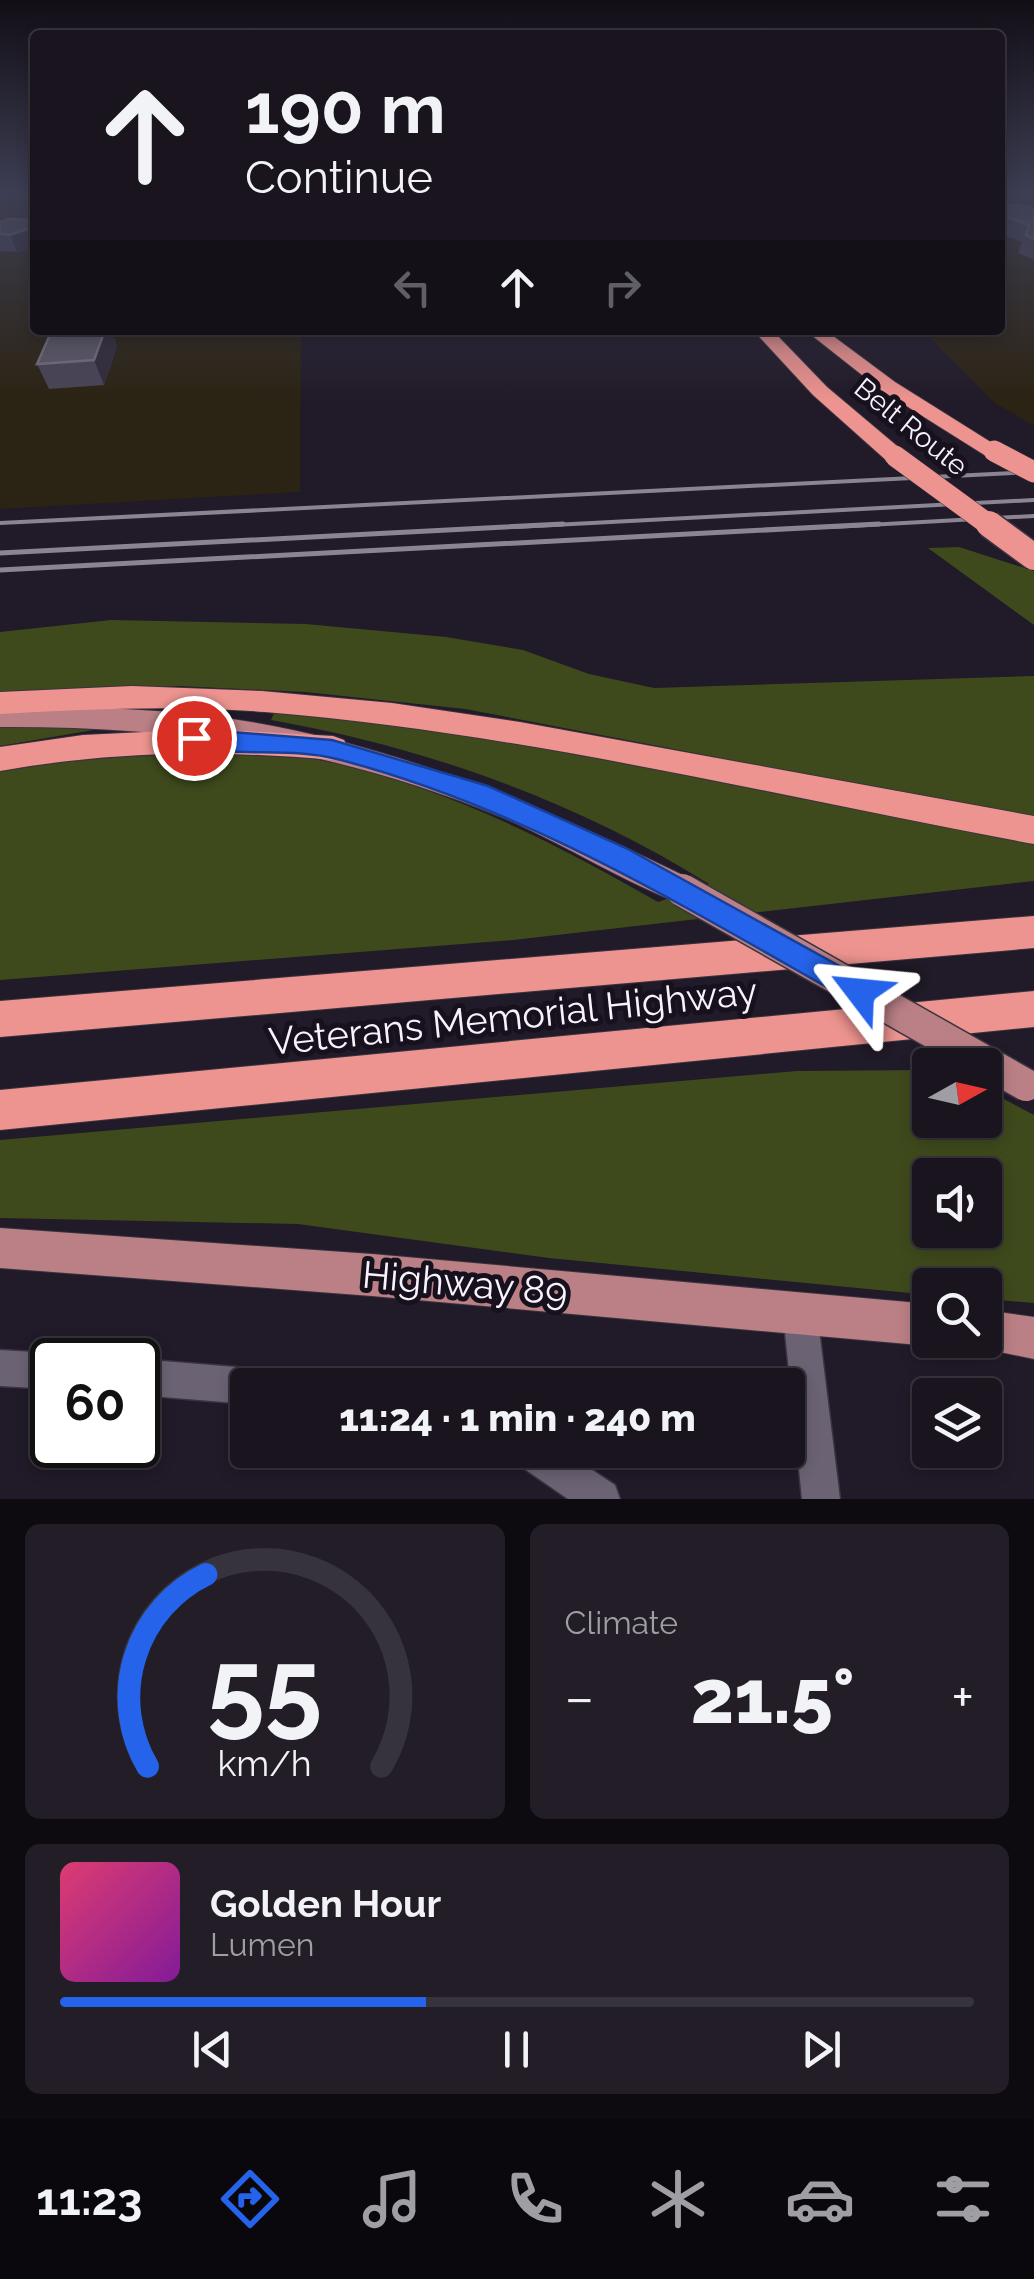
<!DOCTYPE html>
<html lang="en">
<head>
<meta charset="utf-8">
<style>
	:root { --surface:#19141e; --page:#221d27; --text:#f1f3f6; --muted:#9f9ea4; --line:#37333c; --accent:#2563eb }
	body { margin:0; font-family:Raleway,sans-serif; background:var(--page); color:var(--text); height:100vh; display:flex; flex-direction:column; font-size:38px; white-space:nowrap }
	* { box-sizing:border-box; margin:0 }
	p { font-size:32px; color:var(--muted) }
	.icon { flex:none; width:55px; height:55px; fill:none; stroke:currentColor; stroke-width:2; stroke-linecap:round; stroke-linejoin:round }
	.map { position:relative; height:1499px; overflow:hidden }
	.details { display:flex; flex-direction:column; gap:25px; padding:25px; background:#0e0b10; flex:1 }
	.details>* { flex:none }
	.hud { position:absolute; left:30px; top:30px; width:975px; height:305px; border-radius:10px; box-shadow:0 5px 15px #0003,0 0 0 2px var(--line); background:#19141e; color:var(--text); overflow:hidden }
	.needle { width:65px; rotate:82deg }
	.tools { position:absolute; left:912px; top:1048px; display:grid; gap:20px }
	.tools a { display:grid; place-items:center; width:90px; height:90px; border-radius:10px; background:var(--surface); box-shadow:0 5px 15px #0003,0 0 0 2px var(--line); font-size:50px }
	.speed { position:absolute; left:30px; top:1338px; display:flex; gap:20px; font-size:50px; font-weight:700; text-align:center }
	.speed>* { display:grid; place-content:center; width:130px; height:130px; border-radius:50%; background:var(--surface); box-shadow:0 5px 15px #0003,0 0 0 2px var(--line); line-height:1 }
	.speed .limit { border:5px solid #111; border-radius:15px; background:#fff; color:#111 }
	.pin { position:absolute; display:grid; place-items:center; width:85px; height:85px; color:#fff; margin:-42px; border:5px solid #fff; border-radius:50%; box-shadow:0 2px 10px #0007 }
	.me { position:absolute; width:110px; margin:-55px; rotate:299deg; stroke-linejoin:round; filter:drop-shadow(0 0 8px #0008) }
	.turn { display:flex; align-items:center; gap:35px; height:210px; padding:0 50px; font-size:45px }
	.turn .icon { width:130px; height:130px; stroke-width:2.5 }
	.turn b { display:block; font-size:70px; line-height:85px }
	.lanes { display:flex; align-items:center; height:95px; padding:0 50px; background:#0003; justify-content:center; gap:50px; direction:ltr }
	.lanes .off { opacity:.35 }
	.big { font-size:75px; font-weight:800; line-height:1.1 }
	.details .card { flex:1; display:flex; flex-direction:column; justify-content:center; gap:15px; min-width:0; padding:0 35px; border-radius:15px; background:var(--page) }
	.details .dial { align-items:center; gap:0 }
	.dial svg { height:260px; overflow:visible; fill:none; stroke:var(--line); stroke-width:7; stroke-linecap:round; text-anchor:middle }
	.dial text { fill:var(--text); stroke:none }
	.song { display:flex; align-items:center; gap:30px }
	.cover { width:120px; height:120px; border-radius:15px; background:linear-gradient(135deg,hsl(340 70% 55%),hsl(290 70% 35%)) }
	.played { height:10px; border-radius:5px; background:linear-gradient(90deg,var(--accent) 40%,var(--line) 40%) }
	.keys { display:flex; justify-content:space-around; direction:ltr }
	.heat { display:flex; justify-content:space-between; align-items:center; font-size:55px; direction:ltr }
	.details .tiles { flex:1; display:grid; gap:25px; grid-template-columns:1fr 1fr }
	.card:last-child { grid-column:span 2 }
	.trip { position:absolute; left:230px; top:1368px; width:575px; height:100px; border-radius:10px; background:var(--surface); box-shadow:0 5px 15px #0003,0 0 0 2px var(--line); font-weight:800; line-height:100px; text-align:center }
	.menu { display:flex; height:160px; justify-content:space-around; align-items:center; background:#0a080c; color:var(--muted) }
	.menu .icon { width:70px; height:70px }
	.menu .on { color:var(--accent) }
	.menu b { font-size:45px; color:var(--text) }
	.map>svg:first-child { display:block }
</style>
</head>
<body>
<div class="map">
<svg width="1034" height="1499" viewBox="0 0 1034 1499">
	<rect width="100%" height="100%" fill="#211a28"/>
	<!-- industrial -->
	<path fill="#2b2313" d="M0,192H35V330H301L300,492L0,509Z
		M1000,192H1034V426L995,403L922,330H1000Z"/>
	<!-- green -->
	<path fill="#3e4a1c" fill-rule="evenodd" d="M959,547L1034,571V625L928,548Z
		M111,620L306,624L446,637L523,650L589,674L654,688L1034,676V818L465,709L305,692L179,686L0,695V632Z
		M275,711L450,728L1034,842V881L513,940L0,980V767C79,754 169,743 249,750C396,762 533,830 658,902L709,884C577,801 425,747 271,720Z
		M123,725L0,746V726Z
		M930,1070V1120H985V1089L1034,1115V1303L985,1299V1285H930V1295L549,1258L298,1224L0,1218V1140L797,1071ZM985,1175V1230H930V1175Z"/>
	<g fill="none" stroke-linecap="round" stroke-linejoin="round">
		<defs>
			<path id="minor" d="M800,1296L812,1301L817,1313L840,1499H802L783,1313L788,1301Z
				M0,1350L52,1353L65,1360H52V1389L0,1386Z
				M138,1359L248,1368L261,1373L266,1385H248V1404L138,1395Z
				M510,1450H562L615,1485L620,1499H568L516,1463Z"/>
			<path id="major" d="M0,707C91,707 183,708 273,726C421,755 558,814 693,880L698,890L693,900L682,904C621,881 564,844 504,818C337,749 180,726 0,727Z
				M0,1228L372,1254L930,1304V1340H945L930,1346L372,1296L0,1268Z
				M985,1310L1034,1317V1359L970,1346L967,1340H985Z"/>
			<path id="highway" d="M753,330H772L827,387L903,451V461H887L813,395Z
				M805,330H825L895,382L1005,451L994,457L986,456L881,390Z
				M132,686L262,691L392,703L520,722L1034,816V844C779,797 525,733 265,712C177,705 88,709 0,714V692Z
				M207,729L333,736L344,740L348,748L344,756L333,760C221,750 111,751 0,771V747L83,735Z
				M1034,916V948L0,1037V1001Z
				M1034,991V1027L0,1130V1090Z"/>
		</defs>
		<!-- minor casing -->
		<use href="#minor" stroke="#39343f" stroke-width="3"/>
		<!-- major casing -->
		<use href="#major" stroke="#39343f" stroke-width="2"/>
		<!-- highway casing -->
		<use href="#highway" stroke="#39343f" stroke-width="2"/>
		<!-- minor -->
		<use href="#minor" fill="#6b6374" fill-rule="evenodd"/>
		<!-- major -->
		<use href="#major" fill="#ba8085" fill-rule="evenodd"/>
		<!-- highway -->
		<use href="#highway" fill="#ee9490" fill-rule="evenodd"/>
		<!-- rail-far1 -->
		<path stroke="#8b8591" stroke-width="4" d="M0,523L1034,472
			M515,527L1034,500
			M831,527L1034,516"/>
		<!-- rail -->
		<path stroke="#8b8591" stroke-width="5" d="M0,553L563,524
			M0,570L879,524"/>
		<defs>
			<path id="major-bridge" d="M682,890L1026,1085"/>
			<path id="highway-bridge-far1" d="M994,451L1034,472
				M895,456L992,527"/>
			<path id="highway-bridge" d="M989,524L1034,557"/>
		</defs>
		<!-- major-bridge casing -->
		<use href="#major-bridge" stroke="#39343f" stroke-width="35" stroke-linecap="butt"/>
		<!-- highway-bridge-far1 casing -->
		<use href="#highway-bridge-far1" stroke="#39343f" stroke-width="22" stroke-linecap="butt"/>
		<!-- highway-bridge casing -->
		<use href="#highway-bridge" stroke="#39343f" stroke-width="29" stroke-linecap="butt"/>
		<!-- major-bridge -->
		<use href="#major-bridge" stroke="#ba8085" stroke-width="32"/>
		<!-- highway-bridge-far1 -->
		<use href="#highway-bridge-far1" stroke="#ee9490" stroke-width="21"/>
		<!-- highway-bridge -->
		<use href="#highway-bridge" stroke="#ee9490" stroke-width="26"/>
	</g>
	<!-- wall -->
	<path fill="#4a4555" d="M1000,206L1034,208V260L1018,253L1022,242L1000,234Z
		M35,220V246L17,252L0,251V222Z
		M52,330H111L117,346L104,385L49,389L37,364Z"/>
	<!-- shaded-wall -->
	<path fill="#322c3b" d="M35,226V246L17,252L10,235Z
		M105,330H111L117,346L104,385L94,360Z"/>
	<!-- building -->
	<path fill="#5d5867" stroke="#75707e" stroke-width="2.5" d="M1016,205L1034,208V239L1026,235L1029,225L1000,215V206Z
		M8,219L35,220V226L10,235L0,234V222Z
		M52,330H105L94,360L37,364Z"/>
	<!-- sky -->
	<linearGradient id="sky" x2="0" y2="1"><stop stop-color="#120e16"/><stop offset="0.48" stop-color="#3d3e53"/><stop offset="1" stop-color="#3d3e53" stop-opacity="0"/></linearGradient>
	<rect width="1034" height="402" fill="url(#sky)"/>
	<!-- route -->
	<path fill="#2563eb" stroke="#184099" stroke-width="2.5" d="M194,729L332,740L488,786L626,848L870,983L875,992L870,1001L860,1005L851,1001C685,907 523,807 337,759C289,746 233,759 186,744V732Z"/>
	<g text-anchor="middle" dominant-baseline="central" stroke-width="10" stroke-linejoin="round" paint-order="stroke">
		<!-- far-street labels -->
		<g font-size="28" fill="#f7f2fc" stroke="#17111e">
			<text transform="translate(911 427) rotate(39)">Belt Route</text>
		</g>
		<!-- near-street labels -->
		<g font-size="38" fill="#f7f2fc" stroke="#17111e">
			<text transform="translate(513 1016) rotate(-6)">Veterans Memorial Highway</text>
			<text transform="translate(465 1283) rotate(5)">Highway 89</text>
		</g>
	</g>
</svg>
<div class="tools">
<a><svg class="needle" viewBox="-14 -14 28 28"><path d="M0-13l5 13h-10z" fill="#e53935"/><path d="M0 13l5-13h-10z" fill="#9f9ea4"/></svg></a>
<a><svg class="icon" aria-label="sound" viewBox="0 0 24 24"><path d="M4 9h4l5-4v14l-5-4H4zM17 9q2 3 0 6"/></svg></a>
<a><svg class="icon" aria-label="search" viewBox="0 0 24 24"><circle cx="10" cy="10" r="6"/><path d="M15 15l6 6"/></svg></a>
<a><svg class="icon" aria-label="layers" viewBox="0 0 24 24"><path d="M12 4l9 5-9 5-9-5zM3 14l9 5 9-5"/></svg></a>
</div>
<div class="speed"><div class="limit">60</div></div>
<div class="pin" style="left:194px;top:738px;background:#d93025"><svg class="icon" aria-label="arrive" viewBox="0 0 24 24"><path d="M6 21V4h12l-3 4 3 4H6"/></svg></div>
<svg class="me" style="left:860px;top:992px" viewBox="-20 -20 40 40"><path d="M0-17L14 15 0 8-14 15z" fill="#2563eb" stroke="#fff" stroke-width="4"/></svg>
<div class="trip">11:24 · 1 min · 240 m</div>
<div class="hud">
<div class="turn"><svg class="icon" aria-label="ahead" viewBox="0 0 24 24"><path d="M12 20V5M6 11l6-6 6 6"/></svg><div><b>190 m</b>Continue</div></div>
<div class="lanes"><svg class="icon off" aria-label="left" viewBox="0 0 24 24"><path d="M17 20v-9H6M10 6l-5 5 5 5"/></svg><svg class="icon" aria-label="ahead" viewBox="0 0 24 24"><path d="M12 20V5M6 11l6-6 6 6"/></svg><svg class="icon off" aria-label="right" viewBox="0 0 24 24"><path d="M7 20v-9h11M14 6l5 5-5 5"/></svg></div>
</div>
</div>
<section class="details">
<div class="tiles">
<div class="card dial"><svg viewBox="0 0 100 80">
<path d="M14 69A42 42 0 1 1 86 69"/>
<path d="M14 69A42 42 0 0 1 32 10" stroke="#2563eb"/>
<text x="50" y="56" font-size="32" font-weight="700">55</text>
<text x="50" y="72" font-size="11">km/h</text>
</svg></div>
<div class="card"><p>Climate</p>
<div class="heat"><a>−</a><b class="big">21.5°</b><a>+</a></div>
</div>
<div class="card">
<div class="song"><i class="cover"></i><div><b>Golden Hour</b><p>Lumen</p></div></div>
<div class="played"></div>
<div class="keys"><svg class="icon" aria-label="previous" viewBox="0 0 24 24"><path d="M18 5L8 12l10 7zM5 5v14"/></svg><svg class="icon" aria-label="pause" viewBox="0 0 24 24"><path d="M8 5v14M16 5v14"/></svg><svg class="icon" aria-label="next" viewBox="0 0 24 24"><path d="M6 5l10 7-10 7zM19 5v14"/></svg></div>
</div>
</div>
</section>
<nav class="menu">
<b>11:23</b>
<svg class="icon on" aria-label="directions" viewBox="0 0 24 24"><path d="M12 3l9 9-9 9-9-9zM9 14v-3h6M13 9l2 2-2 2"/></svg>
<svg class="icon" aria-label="music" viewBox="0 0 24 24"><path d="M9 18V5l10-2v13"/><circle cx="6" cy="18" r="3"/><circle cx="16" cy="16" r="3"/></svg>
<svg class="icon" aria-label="phone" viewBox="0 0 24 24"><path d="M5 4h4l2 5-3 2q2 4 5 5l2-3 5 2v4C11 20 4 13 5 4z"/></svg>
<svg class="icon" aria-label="climate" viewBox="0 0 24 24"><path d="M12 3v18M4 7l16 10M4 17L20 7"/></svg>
<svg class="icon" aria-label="car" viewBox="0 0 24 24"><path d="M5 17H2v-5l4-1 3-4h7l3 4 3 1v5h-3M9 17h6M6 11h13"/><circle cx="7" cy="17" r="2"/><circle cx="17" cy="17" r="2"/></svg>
<svg class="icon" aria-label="filters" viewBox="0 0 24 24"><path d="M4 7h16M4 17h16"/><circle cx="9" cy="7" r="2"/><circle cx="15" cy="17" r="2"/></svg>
</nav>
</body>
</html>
